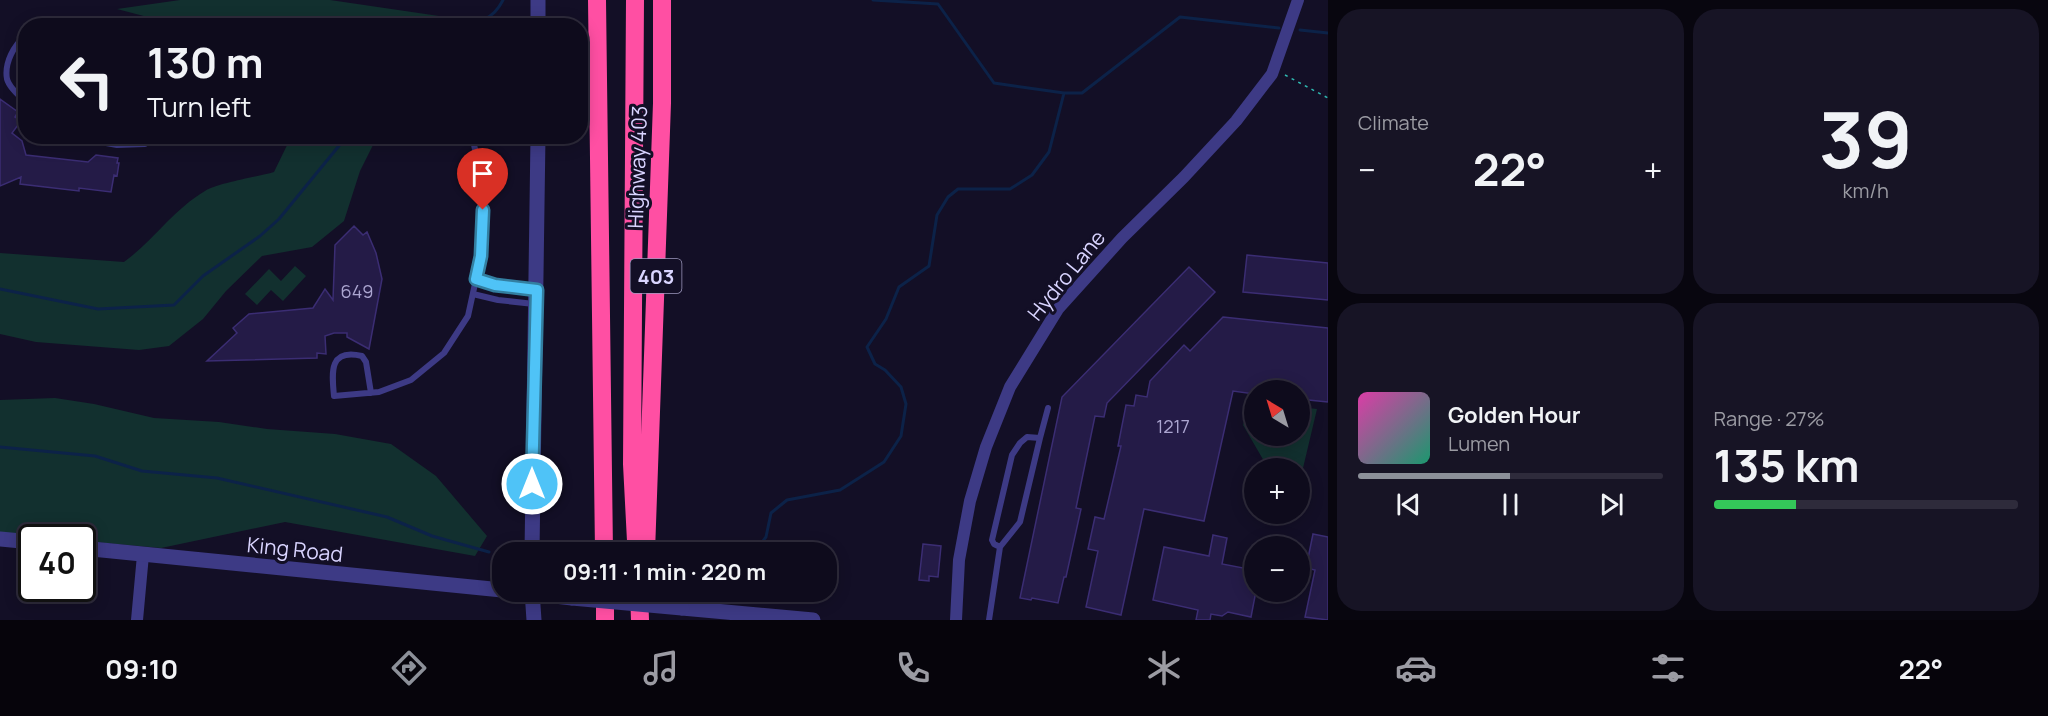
<!DOCTYPE html>
<html lang="en">
<head>
<meta charset="utf-8">
<style>
	:root { --surface:#0e0b1c; --page:#171425; --text:#f1f3f6; --muted:#9b9ba3; --line:#2e2b3b; --accent:#8c9099 }
	body { margin:0; font-family:Manrope,sans-serif; background:var(--page); color:var(--text); height:100vh; display:flex; flex-direction:column; font-size:22px; white-space:nowrap }
	* { box-sizing:border-box; margin:0 }
	p { font-size:20px; color:var(--muted) }
	.icon { flex:none; width:33px; height:33px; fill:none; stroke:currentColor; stroke-width:2; stroke-linecap:round; stroke-linejoin:round }
	.map { position:relative; flex:1; overflow:hidden }
	.side { display:flex; flex-direction:column; gap:9px; padding:9px; background:#08060f; width:720px }
	.side>* { flex:none }
	.banner { position:absolute; left:18px; top:18px; width:570px; height:126px; border-radius:24px; box-shadow:0 3px 15px #0003,0 0 0 2px var(--line); background:#0e0b1c; color:var(--text); overflow:hidden }
	.needle { width:39px; rotate:322deg }
	.buttons { position:absolute; left:1244px; top:380px; display:grid; gap:12px }
	.buttons a { display:grid; place-items:center; width:66px; height:66px; border-radius:50%; background:var(--surface); box-shadow:0 3px 15px #0003,0 0 0 2px var(--line); font-size:30px }
	.speed { position:absolute; left:18px; top:524px; display:flex; gap:12px; font-size:30px; font-weight:700; text-align:center }
	.speed>* { display:grid; place-content:center; width:78px; height:78px; border-radius:50%; background:var(--surface); box-shadow:0 3px 15px #0003,0 0 0 2px var(--line); line-height:1 }
	.speed .limit { border:3px solid #111; border-radius:9px; background:#fff; color:#111 }
	.pin { position:absolute; display:grid; place-items:center; width:51px; height:51px; color:#fff; margin:-62px -26px; border-radius:50% 50% 50% 0; rotate:-45deg; box-shadow:0 0 6px #0007 }
	.pin .icon { rotate:45deg }
	.me { position:absolute; width:66px; margin:-33px; rotate:0deg; stroke-linejoin:round; filter:drop-shadow(0 0 4px #0008) }
	.turn { display:flex; align-items:center; gap:21px; height:126px; padding:0 30px; font-size:27px }
	.turn .icon { width:78px; height:78px; stroke-width:2.5 }
	.turn b { display:block; font-size:42px; line-height:51px }
	.big { font-size:45px; font-weight:700; line-height:1.1 }
	.side .tile { flex:1; display:flex; flex-direction:column; justify-content:center; gap:9px; min-width:0; padding:0 21px; border-radius:24px; background:var(--page) }
	.side .dial { align-items:center; gap:0 }
	.dial b { font-size:78px; line-height:1 }
	.song { display:flex; align-items:center; gap:18px }
	.cover { width:72px; height:72px; border-radius:9px; background:linear-gradient(135deg,hsl(320 70% 55%),hsl(160 70% 35%)) }
	.played { height:6px; border-radius:3px; background:linear-gradient(90deg,var(--accent) 50%,var(--line) 50%) }
	.keys { display:flex; justify-content:space-around; direction:ltr }
	.heat { display:flex; justify-content:space-between; align-items:center; font-size:33px; direction:ltr }
	.charge { height:9px; border-radius:4px; background:linear-gradient(90deg,#34c759 27%,var(--line) 0) }
	.side .tiles { flex:1; display:grid; gap:9px; grid-template-columns:repeat(2,1fr) }
	.trip { position:absolute; left:492px; top:542px; width:345px; height:60px; border-radius:24px; background:var(--surface); box-shadow:0 3px 15px #0003,0 0 0 2px var(--line); font-weight:700; line-height:60px; text-align:center }
	.tabs { display:flex; height:96px; justify-content:space-around; align-items:center; background:#06040b; color:var(--muted) }
	.tabs .icon { width:42px; height:42px }
	.tabs .on { color:var(--accent) }
	.tabs b { font-size:27px; color:var(--text) }
	main { display:flex; flex:1; min-height:0 }
	.map>svg:first-child { display:block }
</style>
</head>
<body>
<main>
<div class="map">
<svg width="1328" height="620" viewBox="0 0 1328 620">
	<rect width="100%" height="100%" fill="#130f26"/>
	<!-- green -->
	<path fill="#12302f" d="M180,0H330L439,16L477,25H178L117,9Z
		M291,137H377L360,171L344,221L312,247L262,256L226,291L203,319L169,346L139,350L36,342L0,334V253L124,262C153,241 174,209 205,191C218,183 257,177 274,172Z
		M295,266L306,276L283,301L271,290L257,305L245,294L269,269L281,281Z
		M55,398L94,404L154,418L219,422L267,429L335,434L391,444L436,476L487,536L475,556L285,522L161,548L83,541L82,537L0,536V400Z
		M1250,402L1254,403V435H1299V407L1317,409L1299,485V468H1268L1243,425Z"/>
	<g fill="none" stroke-linecap="round" stroke-linejoin="round">
		<!-- stream -->
		<path stroke="#0c2248" stroke-width="3" d="M873,0L938,4L994,83L1064,93H1082L1180,17L1279,28
			M450,26C474,22 491,24 503,0
			M1300,30L1328,33
			M0,289L98,309L174,305L203,276L260,236L279,219L347,136
			M0,447L95,456L142,471L217,478L387,517L432,536L489,552
			M748,552L759,546L766,537L771,513L787,500L840,490L884,462L901,436L906,404L901,387L885,370L875,364L867,347L886,319L899,287L929,266L937,215L948,197L958,189H1010L1032,175L1049,152L1064,93"/>
	</g>
	<!-- building -->
	<path fill="#241b47" stroke="#3b2d73" stroke-width="1.5" d="M0,99L18,112L15,117L21,121L12,133L22,141L26,155L88,162L96,155L118,158L117,163H119L117,176L114,175L111,192L79,188V191L20,184L21,177L0,186Z
		M354,226L363,235L367,232L376,253L382,279L369,349L347,337V333H334L325,336L326,354L317,353V358L207,361L237,333L233,328L249,314L313,308L325,289L333,300L335,245Z
		M1247,255L1328,263V300L1243,292Z
		M1189,267L1215,292L1107,403L1104,417L1095,416L1076,508L1081,509L1066,577H1064L1058,603L1032,598L1031,600L1020,598L1062,397Z
		M1223,317L1328,328V402L1299,399V390H1254V394L1233,391L1204,521L1144,509L1121,615L1086,607L1098,551L1088,549L1095,517L1104,519L1121,446H1118L1126,405L1134,406L1136,395L1147,397L1150,381L1184,345L1190,351Z
		M1313,534L1328,537V620L1305,617L1315,570L1306,568Z
		M1213,535L1227,538L1222,564L1254,570V591H1256L1251,617L1228,612L1222,616L1211,614L1210,620H1196L1198,610L1153,600L1164,547L1209,556Z
		M923,544L941,546L938,577L929,576V581L919,580Z"/>
	<g fill="none" stroke-linecap="round" stroke-linejoin="round">
		<!-- path -->
		<path stroke="#2fb8b0" stroke-width="1.5" stroke-dasharray="3 4.5" stroke-linecap="butt" d="M1285,75L1328,98"/>
		<!-- service -->
		<path stroke="#3d3a85" stroke-width="6" d="M38,26H64
			M26,35C14,45 4,63 7,79C9,87 19,96 26,102
			M68,136L117,145L145,144L158,136
			M476,279L495,285L537,289
			M473,294L498,300L534,304
			M371,393L366,362L362,356C328,348 332,374 334,396L379,392L411,380L444,353L468,316L481,256L483,223L480,171L472,136
			M1040,438L1048,408
			M989,620L1000,547L1020,522L1040,438L1027,437L1020,443L1012,455L992,540L994,544L1000,547"/>
		<!-- minor -->
		<path stroke="#3d3a85" stroke-width="12" d="M137,620L143,555
			M956,620L959,560L970,501L986,447L1010,387L1058,309L1122,238L1184,177L1236,121L1272,74L1298,0"/>
		<!-- tertiary -->
		<path stroke="#3d3a85" stroke-width="15" d="M538,26V0
			M0,539L32,542
			M82,548L502,590
			M532,552C533,413 537,275 538,136
			M511,591L572,598
			M532,591L534,620
			M682,608L813,620"/>
		<!-- motorway -->
		<path stroke="#ff4fa3" stroke-width="18" d="M597,0L604,552
			M635,0L632,464L636,541
			M646,552L662,103V0
			M605,591V620
			M639,591L640,620"/>
		<!-- tertiary-bridge -->
		<path stroke="#3d3a85" stroke-width="15" d="M572,598L682,608"/>
	</g>
	<g fill="none" stroke-linecap="round" stroke-linejoin="round">
		<defs>
			<path id="route" d="M483,210L481,256L476,279L495,285L537,290L532,484"/>
		</defs>
		<!-- route casing -->
		<use href="#route" stroke="#337fa1" stroke-width="15"/>
		<!-- route -->
		<use href="#route" stroke="#4fc3f7" stroke-width="10"/>
	</g>
	<g text-anchor="middle" dominant-baseline="central" stroke-width="6" stroke-linejoin="round" paint-order="stroke">
		<!-- number labels -->
		<g font-size="18" fill="#aca6d1">
			<text x="357" y="291">649</text>
			<text x="1173" y="426">1217</text>
		</g>
		<!-- shield labels -->
		<rect fill="#130f26" stroke="#9e99be" stroke-width="1.5" x="630.5" y="259" width="51" height="34" rx="4.5"/>
		<g font-size="20" font-weight="bold" fill="#d9d4ff">
			<text x="656" y="276">403</text>
		</g>
		<!-- street labels -->
		<g font-size="21" fill="#d9d4ff" stroke="#130f26">
			<text transform="translate(637 167) rotate(-88)">Highway 403</text>
			<text transform="translate(1066 275) rotate(-51)">Hydro Lane</text>
			<text transform="translate(295 549) rotate(6)">King Road</text>
		</g>
	</g>
</svg>
<div class="buttons">
<a><svg class="needle" viewBox="-14 -14 28 28"><path d="M0-13l5 13h-10z" fill="#e53935"/><path d="M0 13l5-13h-10z" fill="#9b9ba3"/></svg></a>
<a>+</a>
<a>−</a>
</div>
<div class="speed"><div class="limit">40</div></div>
<div class="pin" style="left:483px;top:210px;background:#d93025"><svg class="icon" aria-label="arrive" viewBox="0 0 24 24"><path d="M6 21V4h12l-3 4 3 4H6"/></svg></div>
<svg class="me" style="left:532px;top:484px" viewBox="-20 -20 40 40"><circle r="17" fill="#4fc3f7" stroke="#fff" stroke-width="3"/><path d="M0-11L8 9 0 5-8 9z" fill="#fff"/></svg>
<div class="trip">09:11 · 1 min · 220 m</div>
<div class="banner">
<div class="turn"><svg class="icon" aria-label="left" viewBox="0 0 24 24"><path d="M17 20v-9H6M10 6l-5 5 5 5"/></svg><div><b>130 m</b>Turn left</div></div>
</div>
</div>
<section class="side">
<div class="tiles">
<div class="tile"><p>Climate</p>
<div class="heat"><a>−</a><b class="big">22°</b><a>+</a></div>
</div>
<div class="tile dial"><b>39</b><p>km/h</p></div>
<div class="tile">
<div class="song"><i class="cover"></i><div><b>Golden Hour</b><p>Lumen</p></div></div>
<div class="played"></div>
<div class="keys"><svg class="icon" aria-label="previous" viewBox="0 0 24 24"><path d="M18 5L8 12l10 7zM5 5v14"/></svg><svg class="icon" aria-label="pause" viewBox="0 0 24 24"><path d="M8 5v14M16 5v14"/></svg><svg class="icon" aria-label="next" viewBox="0 0 24 24"><path d="M6 5l10 7-10 7zM19 5v14"/></svg></div>
</div>
<div class="tile"><p>Range · 27%</p><b class="big">135 km</b><div class="charge"></div></div>
</div>
</section>
</main>
<nav class="tabs">
<b>09:10</b>
<svg class="icon on" aria-label="directions" viewBox="0 0 24 24"><path d="M12 3l9 9-9 9-9-9zM9 14v-3h6M13 9l2 2-2 2"/></svg>
<svg class="icon" aria-label="music" viewBox="0 0 24 24"><path d="M9 18V5l10-2v13"/><circle cx="6" cy="18" r="3"/><circle cx="16" cy="16" r="3"/></svg>
<svg class="icon" aria-label="phone" viewBox="0 0 24 24"><path d="M5 4h4l2 5-3 2q2 4 5 5l2-3 5 2v4C11 20 4 13 5 4z"/></svg>
<svg class="icon" aria-label="climate" viewBox="0 0 24 24"><path d="M12 3v18M4 7l16 10M4 17L20 7"/></svg>
<svg class="icon" aria-label="car" viewBox="0 0 24 24"><path d="M5 17H2v-5l4-1 3-4h7l3 4 3 1v5h-3M9 17h6M6 11h13"/><circle cx="7" cy="17" r="2"/><circle cx="17" cy="17" r="2"/></svg>
<svg class="icon" aria-label="filters" viewBox="0 0 24 24"><path d="M4 7h16M4 17h16"/><circle cx="9" cy="7" r="2"/><circle cx="15" cy="17" r="2"/></svg>
<b>22°</b>
</nav>
</body>
</html>
